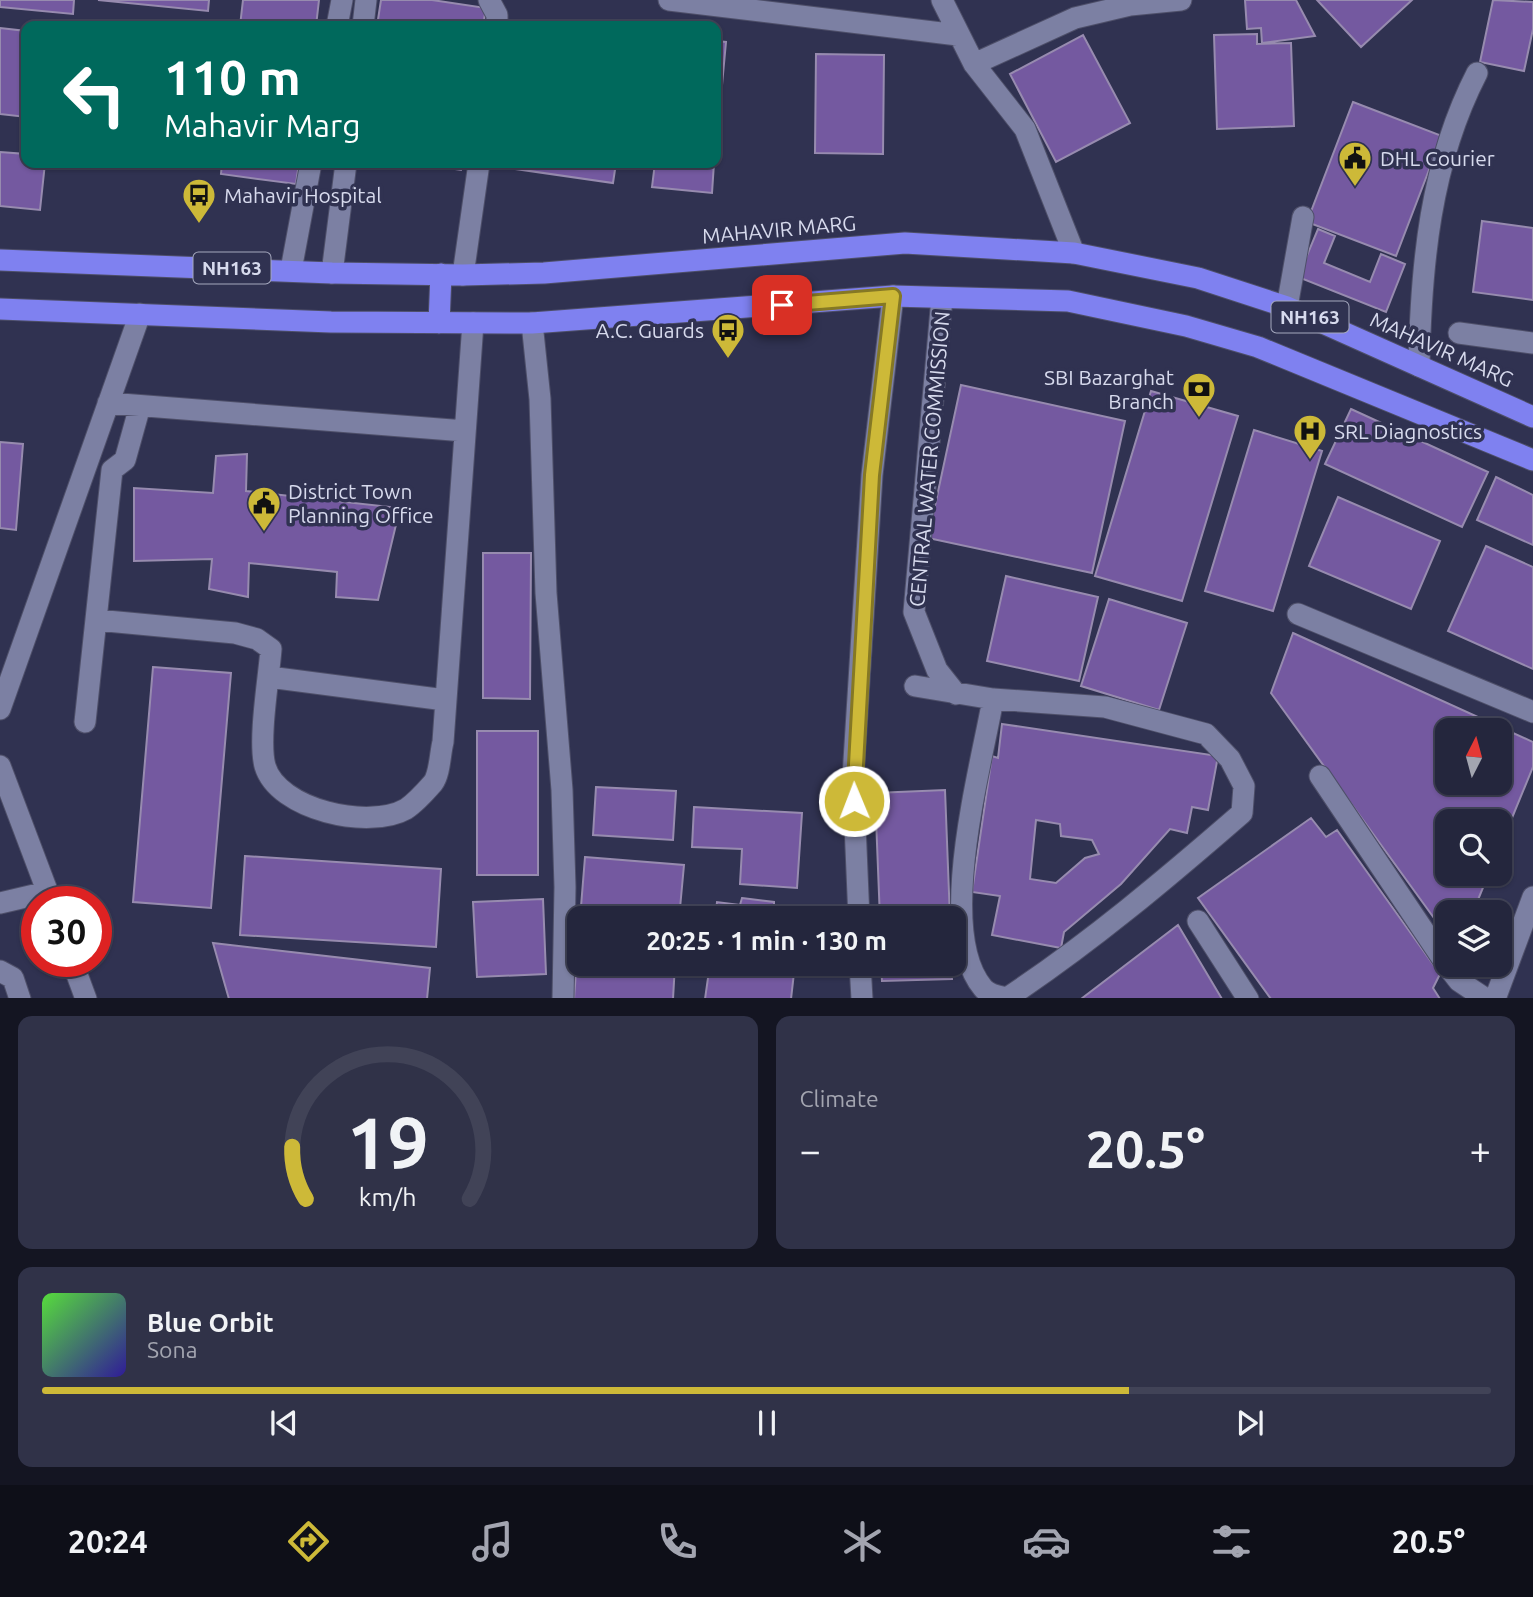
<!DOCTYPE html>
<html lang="en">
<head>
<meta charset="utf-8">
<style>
	:root { --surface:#24263d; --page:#303248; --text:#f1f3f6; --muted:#a3a5b0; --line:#414357; --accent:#cdb938 }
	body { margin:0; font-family:Ubuntu,sans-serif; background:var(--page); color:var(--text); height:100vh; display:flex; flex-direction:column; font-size:26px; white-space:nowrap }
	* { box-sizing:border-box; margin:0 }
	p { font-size:23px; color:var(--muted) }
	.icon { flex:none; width:38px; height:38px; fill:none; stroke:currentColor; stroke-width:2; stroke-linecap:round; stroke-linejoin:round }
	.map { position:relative; height:998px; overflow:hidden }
	.details { display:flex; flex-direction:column; gap:18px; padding:18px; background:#141522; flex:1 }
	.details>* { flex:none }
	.hud { position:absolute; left:21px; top:21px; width:700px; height:147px; border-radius:14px; box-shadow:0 2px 5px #0004,0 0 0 2px var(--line); background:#00695c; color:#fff; overflow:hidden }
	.needle { width:46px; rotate:6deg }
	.controls { position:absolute; left:1435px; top:718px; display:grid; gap:14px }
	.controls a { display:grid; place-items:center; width:77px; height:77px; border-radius:14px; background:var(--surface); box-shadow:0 2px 5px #0004,0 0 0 2px var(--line); font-size:35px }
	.speed { position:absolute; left:21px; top:886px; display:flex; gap:14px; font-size:35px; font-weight:700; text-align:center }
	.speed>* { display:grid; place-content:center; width:91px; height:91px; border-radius:50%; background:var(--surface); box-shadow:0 2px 5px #0004,0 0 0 2px var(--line); line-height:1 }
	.speed .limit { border:10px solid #d22; background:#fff; color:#111 }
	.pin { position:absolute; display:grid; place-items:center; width:60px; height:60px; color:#fff; margin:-30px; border-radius:14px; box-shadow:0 4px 10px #0006 }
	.me { position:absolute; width:77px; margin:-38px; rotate:359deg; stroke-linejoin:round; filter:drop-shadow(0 0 5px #0008) }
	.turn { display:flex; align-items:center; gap:24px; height:147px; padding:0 28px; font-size:32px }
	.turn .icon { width:91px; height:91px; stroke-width:2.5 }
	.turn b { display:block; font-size:49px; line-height:60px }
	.big { font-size:52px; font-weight:700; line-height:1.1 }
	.details .card { flex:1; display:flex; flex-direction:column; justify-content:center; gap:10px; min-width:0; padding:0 24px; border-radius:14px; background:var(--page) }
	.details .dial { align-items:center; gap:0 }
	.dial svg { height:182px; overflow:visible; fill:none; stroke:var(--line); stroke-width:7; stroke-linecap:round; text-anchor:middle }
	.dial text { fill:var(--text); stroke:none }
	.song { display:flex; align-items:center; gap:21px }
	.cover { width:84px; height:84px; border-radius:10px; background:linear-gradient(135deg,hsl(110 70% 55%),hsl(250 70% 35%)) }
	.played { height:7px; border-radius:4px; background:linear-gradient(90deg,var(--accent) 75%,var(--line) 75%) }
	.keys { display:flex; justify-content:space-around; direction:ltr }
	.heat { display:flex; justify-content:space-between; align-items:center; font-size:38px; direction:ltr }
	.details .tiles { flex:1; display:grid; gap:18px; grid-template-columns:1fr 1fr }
	.card:last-child { grid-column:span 2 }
	.trip { position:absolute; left:567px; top:906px; width:399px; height:70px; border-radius:14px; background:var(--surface); box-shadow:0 2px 5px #0004,0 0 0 2px var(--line); font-weight:700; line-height:70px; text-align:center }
	.tabs { display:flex; height:112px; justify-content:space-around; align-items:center; background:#0e0f18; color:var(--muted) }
	.tabs .icon { width:49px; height:49px }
	.tabs .on { color:var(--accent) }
	.tabs b { font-size:32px; color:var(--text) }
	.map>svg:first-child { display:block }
</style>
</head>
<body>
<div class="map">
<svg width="1533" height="999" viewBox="0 0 1533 999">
	<rect width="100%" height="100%" fill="#303251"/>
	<!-- building -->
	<path fill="#7459a0" stroke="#978baf" stroke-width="2" fill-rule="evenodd" d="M0,0H74L73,14L0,7Z
		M98,0H209L208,11Z
		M243,0H319L316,26H240Z
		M381,0H432L486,8L483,26H377Z
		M1245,0H1296L1315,36L1262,43L1261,28L1247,29Z
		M1317,0H1412L1361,47Z
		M1493,0L1533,2V29L1524,71L1480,62Z
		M0,28L26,31V117L0,114Z
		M1257,34V44L1291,43L1294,126L1217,129L1214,35Z
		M1083,35L1130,123L1056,162L1010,74Z
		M716,41L726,42L716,150Z
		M816,54L884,55L883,154L815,153Z
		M1353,102L1442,136L1396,256L1307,222Z
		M0,152L26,154V163H45L40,210L0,206Z
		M222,163H299L296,184L221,174Z
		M414,163H463L461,170Z
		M503,163H616L613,183L502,167Z
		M655,163H714L712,193L652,187Z
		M1482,221L1533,228V300L1473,292Z
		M1318,229L1335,236L1324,263L1370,282L1381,254L1405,264L1386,312L1298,277Z
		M961,385L1125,421L1092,573L928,538Z
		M1151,391L1238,416L1182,601L1095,576Z
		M1351,409L1488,472L1462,527L1325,464Z
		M1254,430L1322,451L1273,611L1205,591Z
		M0,442L23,444L16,530L0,528Z
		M247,454L246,491L400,508L378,600L336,597L337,572L249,563L248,597L209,589L212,559L134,561V488L213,493L216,456Z
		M1496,477L1533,495V545L1477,520Z
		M1338,497L1440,541L1411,609L1309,566Z
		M1486,546L1533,567V669L1448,631Z
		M483,553H531L530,699L483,698Z
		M1006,576L1098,597L1079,681L987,661Z
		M1109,599L1187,623L1159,710L1081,686Z
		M1293,633L1533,742V767L1500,847V821H1447V873H1489L1473,912H1447V936L1271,693ZM1447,730H1500V782H1447Z
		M153,667L231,673L211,908L133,902Z
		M1002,724L1218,756L1208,810L1192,807L1187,833L1170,829L1121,884L1064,932L1061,948L992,935L1000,896L972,892L992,756L998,758ZM1036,820L1060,824L1061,836L1092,840L1099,854L1085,858L1056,883L1030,879Z
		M477,731H538V875H477Z
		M596,787L676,791L673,840L593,835Z
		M945,790L950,919H880L875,793Z
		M694,807L802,813L797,888L740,884L742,849L692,847Z
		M1311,818L1326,837L1337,830L1440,974L1433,988L1440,999H1271L1198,898Z
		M245,856L441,869L436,947L240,935Z
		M585,857L684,865L679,919H580Z
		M742,898L774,902V909L802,913L801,919H715L717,902L740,905Z
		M543,899L546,974L477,977L473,902Z
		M1178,925L1222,999H1081Z
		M579,930V964H675L673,999H574Z
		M213,943L430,968L427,999H229Z
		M710,964H795L791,999H705Z
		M881,964H951L952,979L882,981Z"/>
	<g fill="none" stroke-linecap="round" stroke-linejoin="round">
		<defs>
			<path id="minor" d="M489,0L497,15V26
				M669,0L958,35
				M942,0L974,64L1025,129L1074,253
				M337,26L342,0
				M363,26L366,0
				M974,64L1075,18L1130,5L1181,0
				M291,270L311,163
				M332,273L346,163
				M463,275L479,163
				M942,298L914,612L937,670L956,694
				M1287,307L1303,217
				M532,323L540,399L546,593L562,790L565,887L563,999
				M1459,333L1533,343
				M1419,366C1421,265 1430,164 1477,73
				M108,403L465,431
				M1298,614L1533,712
				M96,620L235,633L257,639L271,649C269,677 258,740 265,766C278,810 369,830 406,809C415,803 426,791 433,783C440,774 440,753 443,742L473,323
				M269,677L445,700
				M915,686L993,699L1105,707L1206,734L1230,759L1244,786L1242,813C1166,879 1090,943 1007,998C998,996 989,995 983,988C935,931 981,768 993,699
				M0,709L140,314
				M85,722L112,470L125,460L140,406
				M0,766L51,901
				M1320,776L1448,967L1459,981L1486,999
				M0,903L47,892
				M859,919L853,777L856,729L872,475L893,296
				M1198,921L1248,999
				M72,961L86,999
				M860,964L862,999
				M0,971L13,978L20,999
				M1495,999L1533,897"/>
			<path id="highway" d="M0,260L332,273L463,275L544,273L905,243L1074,253L1198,278L1287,307L1533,417
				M0,309L331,322L532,323L893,296L1068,301L1186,326L1258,347L1533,460
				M439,323L441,274"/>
		</defs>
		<!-- minor casing -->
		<use href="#minor" stroke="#4e4f69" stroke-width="23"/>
		<!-- highway casing -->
		<use href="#highway" stroke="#4e4f69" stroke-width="23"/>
		<!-- minor -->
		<use href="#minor" stroke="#7c80a3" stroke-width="21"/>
		<!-- highway -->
		<use href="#highway" stroke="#7f81f0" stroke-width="21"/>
	</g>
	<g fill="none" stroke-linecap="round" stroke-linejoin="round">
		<defs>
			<path id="route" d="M782,305L893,296L872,475L854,801"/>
		</defs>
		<!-- route casing -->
		<use href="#route" stroke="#857824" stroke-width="18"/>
		<!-- route -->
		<use href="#route" stroke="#cdb938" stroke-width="12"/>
	</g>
	<!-- icons -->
	<defs>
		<symbol id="civic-pin" viewBox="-11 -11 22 30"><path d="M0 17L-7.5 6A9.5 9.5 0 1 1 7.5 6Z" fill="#cdb938" stroke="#303251"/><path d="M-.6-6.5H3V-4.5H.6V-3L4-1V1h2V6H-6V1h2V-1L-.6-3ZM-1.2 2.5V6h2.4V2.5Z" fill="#111"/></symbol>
		<symbol id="bus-pin" viewBox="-11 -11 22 30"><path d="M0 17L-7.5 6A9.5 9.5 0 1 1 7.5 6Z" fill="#cdb938" stroke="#303251"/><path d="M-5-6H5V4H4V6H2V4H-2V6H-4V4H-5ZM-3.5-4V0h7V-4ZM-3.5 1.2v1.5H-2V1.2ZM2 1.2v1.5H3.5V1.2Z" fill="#111"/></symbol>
		<symbol id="bank-pin" viewBox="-11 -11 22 30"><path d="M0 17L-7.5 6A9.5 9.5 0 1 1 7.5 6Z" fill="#cdb938" stroke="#303251"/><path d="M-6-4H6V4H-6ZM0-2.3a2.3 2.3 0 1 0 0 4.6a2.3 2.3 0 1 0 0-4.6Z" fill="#111"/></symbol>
		<symbol id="hospital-pin" viewBox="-11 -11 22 30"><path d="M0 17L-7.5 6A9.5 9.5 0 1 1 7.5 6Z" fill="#cdb938" stroke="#303251"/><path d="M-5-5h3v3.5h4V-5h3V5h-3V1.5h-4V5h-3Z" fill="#111"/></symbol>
	</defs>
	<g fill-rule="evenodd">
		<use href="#civic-pin" x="1336" y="139" width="38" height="52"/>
		<use href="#bus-pin" x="180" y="176" width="38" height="52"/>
		<use href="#bus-pin" x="709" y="311" width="38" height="52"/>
		<use href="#bank-pin" x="1180" y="370" width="38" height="52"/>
		<use href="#hospital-pin" x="1291" y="412" width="38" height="52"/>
		<use href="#civic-pin" x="245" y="484" width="38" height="52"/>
	</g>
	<g text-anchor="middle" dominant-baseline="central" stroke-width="7" stroke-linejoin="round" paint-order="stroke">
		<!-- shield labels -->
		<g fill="#303251" stroke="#a5a8be" stroke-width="2">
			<rect x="193.5" y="252.5" width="77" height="31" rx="5"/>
			<rect x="1271.5" y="301.5" width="77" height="31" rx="5"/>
		</g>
		<g font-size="19" font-weight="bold" fill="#d7daed">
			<text x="232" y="268">NH163</text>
			<text x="1310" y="317">NH163</text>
		</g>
		<!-- poi labels -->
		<g font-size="21" fill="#d7daed" stroke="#303251" text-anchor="start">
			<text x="1380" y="158">DHL Courier</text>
			<text x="224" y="195">Mahavir Hospital</text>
			<text x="704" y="330" text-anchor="end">A.C. Guards</text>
			<text x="1174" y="377" text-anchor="end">SBI Bazarghat<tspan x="1174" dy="24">Branch</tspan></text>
			<text x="1334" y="431">SRL Diagnostics</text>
			<text x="288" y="491">District Town<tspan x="288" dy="24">Planning Office</tspan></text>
		</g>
		<!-- street labels -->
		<g font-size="21" fill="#d7daed" stroke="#303251">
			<text transform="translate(779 229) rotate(-5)">MAHAVIR MARG</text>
			<text transform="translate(1442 349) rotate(24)">MAHAVIR MARG</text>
			<text transform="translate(929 459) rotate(-85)">CENTRAL WATER COMMISSION</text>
		</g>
	</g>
</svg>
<div class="controls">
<a><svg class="needle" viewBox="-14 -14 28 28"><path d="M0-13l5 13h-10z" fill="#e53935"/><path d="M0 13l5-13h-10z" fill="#a3a5b0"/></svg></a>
<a><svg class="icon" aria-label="search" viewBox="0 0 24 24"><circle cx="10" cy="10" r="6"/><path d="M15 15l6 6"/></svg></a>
<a><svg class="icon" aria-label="layers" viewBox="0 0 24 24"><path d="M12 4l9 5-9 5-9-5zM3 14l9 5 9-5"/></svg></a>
</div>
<div class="speed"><div class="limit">30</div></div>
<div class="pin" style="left:782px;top:305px;background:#d93025"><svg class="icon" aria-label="arrive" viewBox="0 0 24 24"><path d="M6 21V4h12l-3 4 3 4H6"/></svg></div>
<svg class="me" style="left:854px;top:801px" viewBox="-20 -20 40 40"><circle r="17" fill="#cdb938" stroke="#fff" stroke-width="3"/><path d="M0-11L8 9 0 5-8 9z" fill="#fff"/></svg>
<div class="trip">20:25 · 1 min · 130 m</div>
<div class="hud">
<div class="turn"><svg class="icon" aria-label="left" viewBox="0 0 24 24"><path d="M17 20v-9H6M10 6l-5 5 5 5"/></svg><div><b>110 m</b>Mahavir Marg</div></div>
</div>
</div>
<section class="details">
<div class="tiles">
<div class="card dial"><svg viewBox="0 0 100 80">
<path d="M14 69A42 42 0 1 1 86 69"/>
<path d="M14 69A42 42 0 0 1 8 46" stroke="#cdb938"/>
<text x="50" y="56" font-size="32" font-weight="700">19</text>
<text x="50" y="72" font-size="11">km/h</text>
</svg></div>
<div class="card"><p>Climate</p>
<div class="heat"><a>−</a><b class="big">20.5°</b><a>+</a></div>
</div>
<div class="card">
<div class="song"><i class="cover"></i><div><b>Blue Orbit</b><p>Sona</p></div></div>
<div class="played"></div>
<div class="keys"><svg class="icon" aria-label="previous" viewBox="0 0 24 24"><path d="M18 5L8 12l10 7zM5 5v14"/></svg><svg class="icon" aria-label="pause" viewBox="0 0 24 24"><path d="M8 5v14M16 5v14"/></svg><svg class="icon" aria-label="next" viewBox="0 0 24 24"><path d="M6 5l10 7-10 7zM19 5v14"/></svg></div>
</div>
</div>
</section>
<nav class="tabs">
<b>20:24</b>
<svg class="icon on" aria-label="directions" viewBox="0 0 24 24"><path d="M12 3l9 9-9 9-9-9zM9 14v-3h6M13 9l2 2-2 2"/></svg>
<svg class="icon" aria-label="music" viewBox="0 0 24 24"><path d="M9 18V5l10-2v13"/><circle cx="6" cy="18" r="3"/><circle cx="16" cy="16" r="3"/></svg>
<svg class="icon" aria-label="phone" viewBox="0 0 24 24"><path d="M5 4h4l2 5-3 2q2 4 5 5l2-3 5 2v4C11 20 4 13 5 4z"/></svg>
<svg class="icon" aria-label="climate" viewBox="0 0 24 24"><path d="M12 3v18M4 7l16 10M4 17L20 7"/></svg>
<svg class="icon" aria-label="car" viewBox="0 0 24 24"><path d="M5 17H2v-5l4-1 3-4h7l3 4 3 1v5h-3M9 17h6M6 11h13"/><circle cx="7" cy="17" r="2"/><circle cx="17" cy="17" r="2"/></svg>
<svg class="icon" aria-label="filters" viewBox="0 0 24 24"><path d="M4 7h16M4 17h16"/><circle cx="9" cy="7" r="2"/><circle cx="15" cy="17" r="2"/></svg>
<b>20.5°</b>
</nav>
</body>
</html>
